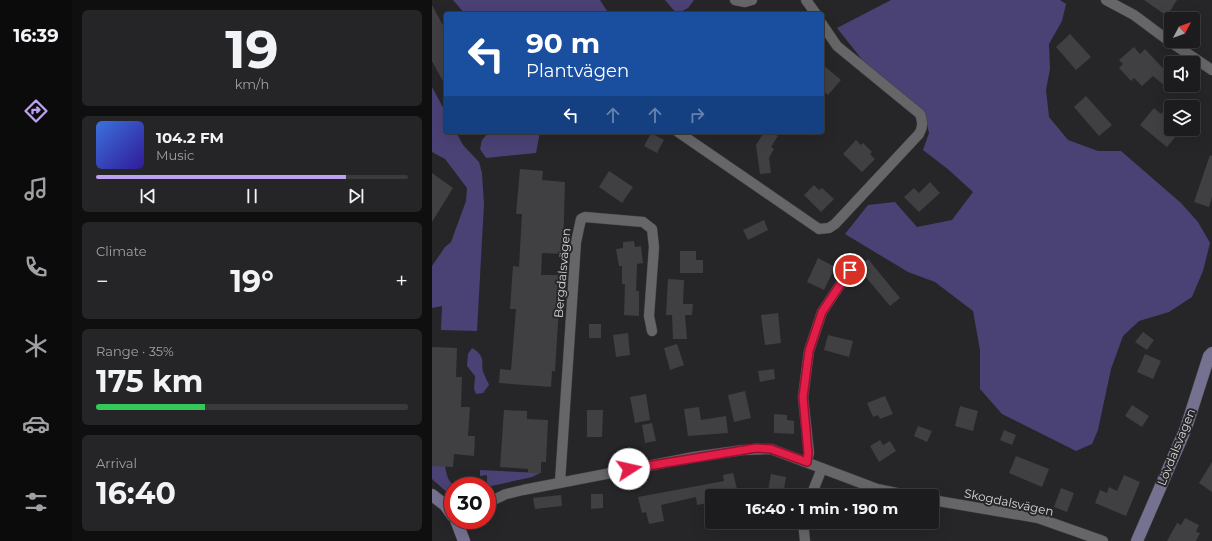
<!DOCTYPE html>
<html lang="en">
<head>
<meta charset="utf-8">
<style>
	:root { --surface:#1c1c1e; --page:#252527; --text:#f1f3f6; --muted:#a0a1a4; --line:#3a3a3c; --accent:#bca0f2 }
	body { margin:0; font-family:Montserrat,sans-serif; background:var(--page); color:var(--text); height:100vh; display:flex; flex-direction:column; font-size:15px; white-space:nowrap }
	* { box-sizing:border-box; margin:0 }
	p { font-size:13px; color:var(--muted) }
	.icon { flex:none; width:22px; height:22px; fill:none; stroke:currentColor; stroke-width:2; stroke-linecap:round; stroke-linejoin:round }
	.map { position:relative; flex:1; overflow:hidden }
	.details { display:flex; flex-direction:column; gap:10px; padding:10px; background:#0f0f10; width:360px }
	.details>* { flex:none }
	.banner { position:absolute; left:12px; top:12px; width:380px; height:122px; border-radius:4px; box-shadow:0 4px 16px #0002,0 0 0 1px var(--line); background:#1a4fa0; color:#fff; overflow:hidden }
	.needle { width:26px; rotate:49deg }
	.tools { position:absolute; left:732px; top:12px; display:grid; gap:8px }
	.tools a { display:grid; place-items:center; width:36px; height:36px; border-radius:4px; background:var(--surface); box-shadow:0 4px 16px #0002,0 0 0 1px var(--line); font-size:20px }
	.speed { position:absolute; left:12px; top:477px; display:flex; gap:8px; font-size:20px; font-weight:700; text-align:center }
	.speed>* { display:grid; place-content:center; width:52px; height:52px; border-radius:50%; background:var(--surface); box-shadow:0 4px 16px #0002,0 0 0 1px var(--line); line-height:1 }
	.speed .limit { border:6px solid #d22; background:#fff; color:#111 }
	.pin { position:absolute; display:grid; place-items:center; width:34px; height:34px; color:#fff; margin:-17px; border:2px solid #fff; border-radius:50%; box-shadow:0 1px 4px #0007 }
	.me { position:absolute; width:44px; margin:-22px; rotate:80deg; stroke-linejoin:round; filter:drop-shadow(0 0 3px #0008) }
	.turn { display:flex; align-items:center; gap:14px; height:84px; padding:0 16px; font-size:18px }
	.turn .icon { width:52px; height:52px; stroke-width:2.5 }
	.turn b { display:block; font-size:28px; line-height:34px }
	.lanes { display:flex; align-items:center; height:38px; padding:0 16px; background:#0003; justify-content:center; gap:20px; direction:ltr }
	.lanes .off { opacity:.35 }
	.big { font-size:30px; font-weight:700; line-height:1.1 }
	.details .tile { flex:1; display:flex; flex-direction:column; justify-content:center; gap:6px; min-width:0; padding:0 14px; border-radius:6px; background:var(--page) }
	.details .dial { align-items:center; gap:0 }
	.dial b { font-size:52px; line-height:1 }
	.song { display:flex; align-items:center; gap:12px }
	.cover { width:48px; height:48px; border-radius:6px; background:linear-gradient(135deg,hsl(220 70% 55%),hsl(250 70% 35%)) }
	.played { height:4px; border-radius:2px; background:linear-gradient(90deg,var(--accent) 80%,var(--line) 80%) }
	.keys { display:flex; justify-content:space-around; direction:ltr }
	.heat { display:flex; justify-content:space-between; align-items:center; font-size:22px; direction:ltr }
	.charge { height:6px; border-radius:3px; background:linear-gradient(90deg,#34c759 35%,var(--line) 0) }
	.trip { position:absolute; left:273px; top:489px; width:234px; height:40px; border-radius:4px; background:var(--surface); box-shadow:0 4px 16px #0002,0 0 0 1px var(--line); font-weight:700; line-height:40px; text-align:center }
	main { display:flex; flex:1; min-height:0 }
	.tabs { display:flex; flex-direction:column; width:72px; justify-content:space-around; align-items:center; background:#0b0b0c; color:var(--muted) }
	.tabs .icon { width:28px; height:28px }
	.tabs .active { color:var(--accent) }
	.tabs b { font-size:18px; color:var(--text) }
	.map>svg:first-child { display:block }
</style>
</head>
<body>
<main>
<nav class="tabs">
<b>16:39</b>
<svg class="icon active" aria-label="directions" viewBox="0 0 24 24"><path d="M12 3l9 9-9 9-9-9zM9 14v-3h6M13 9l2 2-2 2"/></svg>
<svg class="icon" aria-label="music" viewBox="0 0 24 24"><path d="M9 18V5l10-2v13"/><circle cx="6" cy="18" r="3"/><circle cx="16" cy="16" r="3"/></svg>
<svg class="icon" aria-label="phone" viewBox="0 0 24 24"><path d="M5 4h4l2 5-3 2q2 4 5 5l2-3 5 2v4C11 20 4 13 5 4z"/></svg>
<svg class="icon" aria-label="climate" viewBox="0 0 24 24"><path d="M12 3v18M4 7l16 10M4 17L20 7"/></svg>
<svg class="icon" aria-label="car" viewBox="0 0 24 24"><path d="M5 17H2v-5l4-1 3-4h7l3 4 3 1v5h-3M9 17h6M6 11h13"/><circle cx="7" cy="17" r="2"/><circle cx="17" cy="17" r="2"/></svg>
<svg class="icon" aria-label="filters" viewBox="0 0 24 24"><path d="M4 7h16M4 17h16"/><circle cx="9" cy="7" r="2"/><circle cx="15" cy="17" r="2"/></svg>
</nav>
<section class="details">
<div class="tile dial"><b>19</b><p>km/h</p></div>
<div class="tile">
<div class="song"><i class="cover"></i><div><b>104.2 FM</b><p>Music</p></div></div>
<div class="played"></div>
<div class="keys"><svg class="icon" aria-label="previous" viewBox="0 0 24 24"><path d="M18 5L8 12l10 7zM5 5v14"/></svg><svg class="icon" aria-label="pause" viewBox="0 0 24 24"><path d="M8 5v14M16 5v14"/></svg><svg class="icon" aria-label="next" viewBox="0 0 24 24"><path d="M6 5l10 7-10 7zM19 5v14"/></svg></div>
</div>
<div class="tile"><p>Climate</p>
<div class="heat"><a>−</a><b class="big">19°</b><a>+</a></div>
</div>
<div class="tile"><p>Range · 35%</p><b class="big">175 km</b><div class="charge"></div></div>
<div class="tile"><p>Arrival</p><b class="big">16:40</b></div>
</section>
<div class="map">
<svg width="780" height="541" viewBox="0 0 780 541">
	<rect width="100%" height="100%" fill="#262528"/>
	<!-- green -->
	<path fill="#4a4275" d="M21,0H168L177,14H33Z
		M233,0H262L256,8L245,14Z
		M459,0H628L634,4L630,21L617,44L618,69L614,90L617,117L636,140L666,151H689L749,203L766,222L778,243L771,271L760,297L737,312L707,321L691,336L679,369L666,430L660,444L644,451L570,414L548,389V350L541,311L503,282L476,272L413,234L436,205L463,202L485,227L520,220L541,192L517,170L491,150L497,133L494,120L436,67L405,28Z
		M0,87L14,113V132H24L31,145L47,162L50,173L52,204L45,331L9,330L10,306L0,308V266L13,247L19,242L34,201L35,188L13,159L0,152Z
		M57,132H108L104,153L54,158L48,149L50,140Z
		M40,348C57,358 46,364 53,376C54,380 56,381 57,385L51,393L44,394L42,389L43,376L35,366L36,354Z
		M0,465L13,466C15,476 16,484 26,486L36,479V486H21V497L18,495L0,479Z
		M48,470L108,473L100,477L55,487V475L48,476Z"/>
	<!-- building -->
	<path fill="#403f42" d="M712,0H745L735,16Z
		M0,5L14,31V87L0,61Z
		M638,34L659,57L644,70L624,47Z
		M702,47L708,54L713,49L739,77V91L721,76L710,86L702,78L699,81L687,68L691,64L687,60Z
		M390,64L409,80L396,95L390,90Z
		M654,96L680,125L667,136L642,107Z
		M722,108L729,114L731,112L739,118V129H750L735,147L708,125Z
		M332,132H339L346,136L339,147L342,149L337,158L339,173L328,174L324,145Z
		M219,133L232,140L225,153L212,146Z
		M424,140L429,145L431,143L440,152L438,154L443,159L430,172L411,154Z
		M778,155L780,156V197L777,207L762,202Z
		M88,169L111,171L110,180L133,182L131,254L110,253L109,275H129L123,371H120L119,387L67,383L68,369L79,370L84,309H78L81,266L87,267L90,214H84Z
		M177,171L201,187L190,203L167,187Z
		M0,173L21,188L0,222Z
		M498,182L508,193L487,212L472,197L482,188L487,193Z
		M382,185L387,190L390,188L402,199L389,212L372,195Z
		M332,220L336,230L316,240L311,230Z
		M202,241L203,247L209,246L211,263L205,264L204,291H207V316L192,315L193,284H190V266H187L184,249L191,248V242Z
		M248,251H264V260H271V273H248Z
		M386,258L403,267L392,290L375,282Z
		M436,259L468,298L458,306L433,276L428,280L423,274L424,269Z
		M236,279L252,280L251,304H261L260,315H253L255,339H241L240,315H234Z
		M346,313L349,343L333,345L329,315Z
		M157,324H169V338H157Z
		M711,332L722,340L715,350L703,342Z
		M196,333L198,355L184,357L181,335Z
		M396,335L421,341L417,357L392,350Z
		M245,344L252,365L238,370L232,348Z
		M0,347L25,348L24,377H30L29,407H38L36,436H43L42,456L22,454L21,467L0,466Z
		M713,354L729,361L721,379L705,372Z
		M342,369L343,379L328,382L326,371Z
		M313,391L319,418L302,422L296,395Z
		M214,394L218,420L203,423L198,397Z
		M453,396L461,414L448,419L446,415L441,417L435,403Z
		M700,405L717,416L710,427L693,416Z
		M528,406L546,411L541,431L523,426Z
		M267,407L269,420L294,416L296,433L256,436L252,409Z
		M72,410L95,411V419L116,420L114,462H109V473H96V469L68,467Z
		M155,410H171L170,437H155Z
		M342,414L355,415V420L362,421V434L342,433Z
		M220,423L224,441L213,443L210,425Z
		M486,426L500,431L495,442L482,436Z
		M572,430L584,435L580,445L568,440Z
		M448,440L451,445L458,441L464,451L447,462L438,446Z
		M584,456L617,469L610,487L577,473Z
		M780,462V492L767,483Z
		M301,473L305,489L293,492L294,496H280V502L265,505L264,497L229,505L232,521L217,524L214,512L210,513L206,497L292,481L291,475Z
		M339,474L354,477L351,496H335Z
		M692,475L708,482L694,516L663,503L668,490L675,493L677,487L685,491Z
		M629,488L642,493L635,512L622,507Z
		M159,494H171V508L159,509Z
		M129,495L130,506L103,509L101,498Z
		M753,518L767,525L764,532L768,533L764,541H735L745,523L749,525Z"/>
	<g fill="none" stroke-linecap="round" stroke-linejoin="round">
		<defs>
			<path id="street" d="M303,0L313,2L320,0
				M374,0L384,14
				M674,0L702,15L737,41L780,70
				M246,132L387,229L397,228L403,224L487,134C491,127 491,122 488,114L405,46L390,24
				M375,461L377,453L371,397L377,351L390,312L418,270
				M128,482L144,242L149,219L153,217L211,222L220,229L222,247L217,316L220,331
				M379,496L390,468
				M500,500L606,518L671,541
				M55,503L74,494L91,490L262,457L311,450L339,449L445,489L479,496
				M371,522L373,541"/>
			<path id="secondary" d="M0,495L13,505L21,516
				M24,520L32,541
				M705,541L754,428L777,356L780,353"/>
		</defs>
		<!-- street casing -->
		<use href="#street" stroke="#434345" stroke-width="11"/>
		<!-- secondary casing -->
		<use href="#secondary" stroke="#434345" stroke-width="13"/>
		<!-- street -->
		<use href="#street" stroke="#666669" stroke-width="10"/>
		<!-- secondary -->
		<use href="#secondary" stroke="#757191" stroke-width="12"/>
	</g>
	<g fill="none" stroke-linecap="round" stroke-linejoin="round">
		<defs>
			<path id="route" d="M197,469L324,448L339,449L375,462L376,453L371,397L377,351L390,312L418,270"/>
		</defs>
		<!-- route casing -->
		<use href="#route" stroke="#92132f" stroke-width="10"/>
		<!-- route -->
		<use href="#route" stroke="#e11d48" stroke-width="7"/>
	</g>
	<g text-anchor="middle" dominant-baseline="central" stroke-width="4" stroke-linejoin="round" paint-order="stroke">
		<!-- street labels -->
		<g font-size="12" fill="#d7d7d8" stroke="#262528">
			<text transform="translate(130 273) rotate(-85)">Bergdalsvägen</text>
			<text transform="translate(744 447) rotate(-68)">Lövdalsvägen</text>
			<text transform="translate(577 502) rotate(12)">Skogdalsvägen</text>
		</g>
	</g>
</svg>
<div class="tools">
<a><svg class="needle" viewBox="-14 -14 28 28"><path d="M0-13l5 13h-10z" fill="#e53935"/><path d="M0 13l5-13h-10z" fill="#a0a1a4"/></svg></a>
<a><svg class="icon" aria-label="sound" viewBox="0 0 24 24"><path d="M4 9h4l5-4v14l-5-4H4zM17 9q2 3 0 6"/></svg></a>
<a><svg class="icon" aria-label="layers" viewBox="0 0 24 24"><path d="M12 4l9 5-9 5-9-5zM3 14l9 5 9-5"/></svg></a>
</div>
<div class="speed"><div class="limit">30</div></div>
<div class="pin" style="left:418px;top:270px;background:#d93025"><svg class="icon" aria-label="arrive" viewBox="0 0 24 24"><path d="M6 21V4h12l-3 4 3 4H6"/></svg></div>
<svg class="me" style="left:197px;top:469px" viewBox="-20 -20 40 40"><circle r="19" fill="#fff"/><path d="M0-13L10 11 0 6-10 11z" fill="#e11d48"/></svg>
<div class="trip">16:40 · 1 min · 190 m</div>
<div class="banner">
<div class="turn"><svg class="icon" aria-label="left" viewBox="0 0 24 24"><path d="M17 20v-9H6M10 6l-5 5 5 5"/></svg><div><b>90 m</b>Plantvägen</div></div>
<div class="lanes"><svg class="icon" aria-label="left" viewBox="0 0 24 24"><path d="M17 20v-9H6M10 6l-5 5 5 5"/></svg><svg class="icon off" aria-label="ahead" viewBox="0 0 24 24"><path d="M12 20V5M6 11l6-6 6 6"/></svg><svg class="icon off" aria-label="ahead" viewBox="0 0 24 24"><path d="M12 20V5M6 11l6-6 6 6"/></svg><svg class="icon off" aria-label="right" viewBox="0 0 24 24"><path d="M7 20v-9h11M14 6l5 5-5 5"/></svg></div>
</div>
</div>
</main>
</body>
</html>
